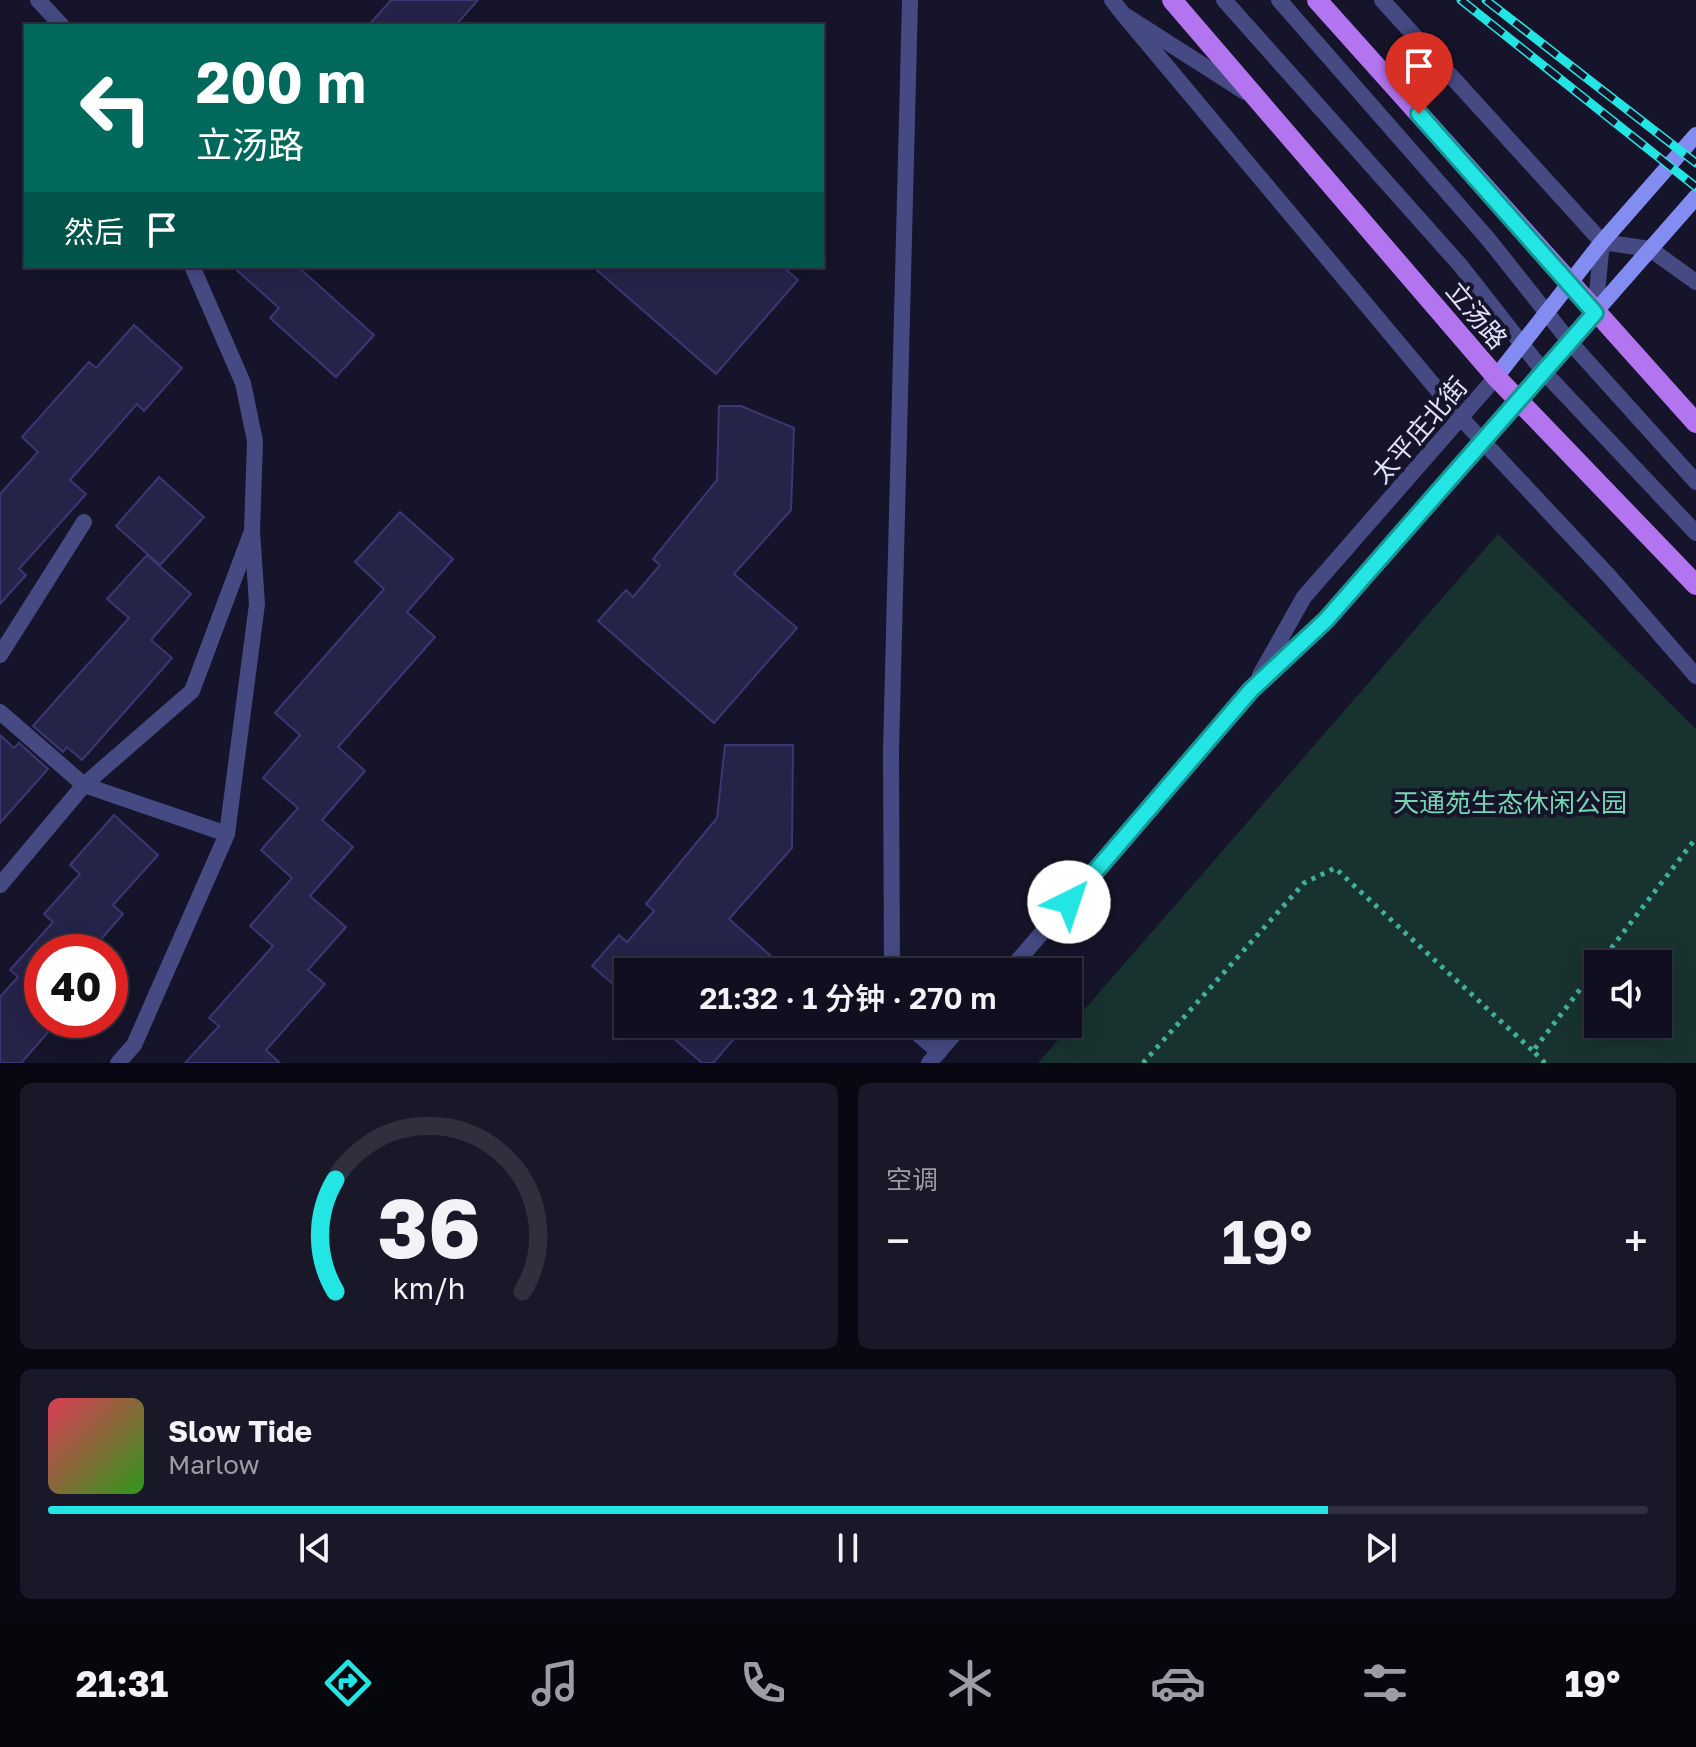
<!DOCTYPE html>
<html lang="zh">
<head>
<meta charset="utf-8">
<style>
	:root { --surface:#100f20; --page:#191829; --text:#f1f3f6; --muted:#9c9ca5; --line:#302f3e; --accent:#23e5e3 }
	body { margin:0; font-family:"Golos Text","Noto Sans SC",sans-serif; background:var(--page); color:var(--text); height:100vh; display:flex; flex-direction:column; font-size:30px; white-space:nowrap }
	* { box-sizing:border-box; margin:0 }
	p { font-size:26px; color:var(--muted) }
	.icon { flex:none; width:44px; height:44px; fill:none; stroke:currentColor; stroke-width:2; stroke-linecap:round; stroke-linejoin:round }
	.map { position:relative; height:1063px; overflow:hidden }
	.sheet { display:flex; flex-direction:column; gap:20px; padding:20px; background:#090812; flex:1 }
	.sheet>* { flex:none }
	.hud { position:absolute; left:24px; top:24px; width:800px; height:244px; border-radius:0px; box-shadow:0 4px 20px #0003,0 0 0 2px var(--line); background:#00695c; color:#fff; overflow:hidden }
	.fabs { position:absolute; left:1584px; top:950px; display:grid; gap:16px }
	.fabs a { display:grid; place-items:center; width:88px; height:88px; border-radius:0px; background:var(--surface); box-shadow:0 4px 20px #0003,0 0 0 2px var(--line); font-size:40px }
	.speed { position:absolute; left:24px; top:934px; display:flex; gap:16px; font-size:40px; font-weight:700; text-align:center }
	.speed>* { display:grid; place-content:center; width:104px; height:104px; border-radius:50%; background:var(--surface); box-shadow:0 4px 20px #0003,0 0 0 2px var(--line); line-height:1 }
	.speed .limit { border:12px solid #d22; background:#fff; color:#111 }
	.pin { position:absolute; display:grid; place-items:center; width:68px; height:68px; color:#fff; margin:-82px -34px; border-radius:50% 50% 50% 0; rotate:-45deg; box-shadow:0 0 8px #0007 }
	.pin .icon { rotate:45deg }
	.me { position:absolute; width:88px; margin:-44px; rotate:41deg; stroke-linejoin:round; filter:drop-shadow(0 0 6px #0008) }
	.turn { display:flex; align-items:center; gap:28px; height:168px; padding:0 40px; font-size:36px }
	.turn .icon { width:104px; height:104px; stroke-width:2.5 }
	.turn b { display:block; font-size:56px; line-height:68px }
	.then { display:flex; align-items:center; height:76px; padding:0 40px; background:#0003; gap:16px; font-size:30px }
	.big { font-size:60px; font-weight:600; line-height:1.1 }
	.sheet .widget { flex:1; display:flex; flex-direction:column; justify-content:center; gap:12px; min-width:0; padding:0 28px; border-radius:12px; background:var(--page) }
	.sheet .dial { align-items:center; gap:0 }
	.dial svg { height:208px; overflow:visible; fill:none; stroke:var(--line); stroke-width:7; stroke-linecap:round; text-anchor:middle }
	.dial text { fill:var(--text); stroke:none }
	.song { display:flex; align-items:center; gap:24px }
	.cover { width:96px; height:96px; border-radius:12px; background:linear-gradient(135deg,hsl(350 70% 55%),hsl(110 70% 35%)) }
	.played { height:8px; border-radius:4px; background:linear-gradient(90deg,var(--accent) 80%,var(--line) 80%) }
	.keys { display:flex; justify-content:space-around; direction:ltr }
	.heat { display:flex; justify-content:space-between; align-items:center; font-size:44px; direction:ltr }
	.sheet .tiles { flex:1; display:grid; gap:20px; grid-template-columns:1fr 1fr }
	.widget:last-child { grid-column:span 2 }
	.trip { position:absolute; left:614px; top:958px; width:468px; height:80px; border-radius:0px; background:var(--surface); box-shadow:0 4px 20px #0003,0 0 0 2px var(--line); font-weight:600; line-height:80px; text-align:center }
	.tab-bar { display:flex; height:128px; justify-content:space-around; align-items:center; background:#06060d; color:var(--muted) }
	.tab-bar .icon { width:56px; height:56px }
	.tab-bar .active { color:var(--accent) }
	.tab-bar b { font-size:36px; color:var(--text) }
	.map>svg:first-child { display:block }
</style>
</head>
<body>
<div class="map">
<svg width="1696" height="1063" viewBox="0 0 1696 1063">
	<rect width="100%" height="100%" fill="#16142a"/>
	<!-- green -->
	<path fill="#18332f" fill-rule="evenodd" d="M1498,534L1696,729V1063H1038ZM1598,964H1658V1024H1598Z"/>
	<!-- building -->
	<path fill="#262349" stroke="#3c3772" stroke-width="2" d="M391,0H478L455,26H368Z
		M232,266H297L374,335L336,377L270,318L279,308Z
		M592,266H782L798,280L716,374Z
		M134,325L182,368L144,411L137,404L70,480L86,494L19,569L26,575L0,604V494L38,452L22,437L89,362L96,368Z
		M719,406H741L794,428L791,510L734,574L797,628L714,723L598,621L626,590L633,597L660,565L653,559L717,480Z
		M159,477L204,517L160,565L116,526Z
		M400,512L453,559L407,612L435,637L338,747L365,771L322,820L353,847L310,896L346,927L308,970L325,984L266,1050L280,1063H185L219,1026L209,1018L273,946L250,926L292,878L261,850L298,808L263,778L300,735L275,713L384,589L355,562Z
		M147,555L191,594L151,640L172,658L82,760L67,747L63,752L33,726L129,618L107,599Z
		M0,735L14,748L19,743L48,769L0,823Z
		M725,745H793L792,848L729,919L789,972H628V997L592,966L619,935L627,942L654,911L646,904L717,818Z
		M114,815L158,855L113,905L123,914L90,952H42V1020H59L21,1063H0V997L18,977L10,970L53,922L44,914L80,874L70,865Z
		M657,1024H747L713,1063H702Z"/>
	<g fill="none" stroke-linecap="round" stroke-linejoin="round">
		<!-- path -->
		<path stroke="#40b09d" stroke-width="5" stroke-dasharray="4 6" stroke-linecap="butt" d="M1599,964L1696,838
			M1143,1063L1304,883L1335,868L1533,1051
			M1545,1063L1533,1051L1598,966"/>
		<!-- service -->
		<path stroke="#454a83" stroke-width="16" d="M1224,0L1460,265L1543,371L1696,533
			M1279,0L1489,240L1569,341L1696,482
			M0,655L84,522
			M0,712L84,785L227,834
			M0,885L84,785L192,691L252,531"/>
		<!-- minor -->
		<path stroke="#454a83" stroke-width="16" d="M38,0L62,26
			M1112,0L1123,14L1245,92
			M1382,0L1602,242L1595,313
			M1123,14L1461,418L1609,576L1696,676
			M1602,242L1650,249L1696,282
			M892,972L891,751L910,0
			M906,1024L939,1052
			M118,1063L134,1045L227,834L257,604L252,531L255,441L243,383L192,266"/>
		<!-- tertiary -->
		<path stroke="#454a83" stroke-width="16" d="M1260,675L1304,597L1496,377
			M1008,972L1251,690L1326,620L1517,401
			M929,1063L963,1024"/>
		<!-- secondary -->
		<path stroke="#838cf0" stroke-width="16" d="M1496,377L1602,242L1696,135
			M1517,401L1696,197"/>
		<!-- primary -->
		<path stroke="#b374ef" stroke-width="20" d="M1172,0L1496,377L1696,585
			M1317,0L1696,423"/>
		<defs>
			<path id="rail" d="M1461,0L1696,187
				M1486,0L1696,163"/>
		</defs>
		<!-- rail casing -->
		<use href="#rail" stroke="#23e5e3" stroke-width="9"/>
		<!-- rail -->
		<use href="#rail" stroke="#16142a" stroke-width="6" stroke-dasharray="18" stroke-linecap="butt"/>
	</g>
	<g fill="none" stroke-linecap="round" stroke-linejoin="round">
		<defs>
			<path id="route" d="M1069,902L1251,690L1326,620L1595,313L1419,114"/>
		</defs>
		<!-- route casing -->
		<use href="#route" stroke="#179594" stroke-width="20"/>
		<!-- route -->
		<use href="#route" stroke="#23e5e3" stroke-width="14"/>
	</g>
	<g text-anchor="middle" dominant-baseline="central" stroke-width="8" stroke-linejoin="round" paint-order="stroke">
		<!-- street labels -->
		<g font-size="26" fill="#e1e1fb" stroke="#16142a">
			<text transform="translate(1477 315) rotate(50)">立汤路</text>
			<text transform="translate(1419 430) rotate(-49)">太平庄北街</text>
		</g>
		<!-- park labels -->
		<g font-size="26" fill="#74d5b2" stroke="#16142a">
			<text x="1510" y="802">天通苑生态休闲公园</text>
		</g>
	</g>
</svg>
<div class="fabs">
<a><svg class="icon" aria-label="sound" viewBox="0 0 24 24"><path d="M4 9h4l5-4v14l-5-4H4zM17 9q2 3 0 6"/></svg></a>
</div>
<div class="speed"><div class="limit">40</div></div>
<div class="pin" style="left:1419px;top:114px;background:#d93025"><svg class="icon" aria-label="arrive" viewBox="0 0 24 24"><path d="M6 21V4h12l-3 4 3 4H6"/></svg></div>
<svg class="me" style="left:1069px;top:902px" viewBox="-20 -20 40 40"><circle r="19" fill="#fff"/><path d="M0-13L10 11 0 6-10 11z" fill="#23e5e3"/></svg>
<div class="trip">21:32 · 1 分钟 · 270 m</div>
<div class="hud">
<div class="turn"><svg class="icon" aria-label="left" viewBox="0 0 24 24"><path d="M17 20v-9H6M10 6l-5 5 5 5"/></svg><div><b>200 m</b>立汤路</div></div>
<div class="then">然后<svg class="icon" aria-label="arrive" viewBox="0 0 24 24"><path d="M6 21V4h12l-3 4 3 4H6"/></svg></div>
</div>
</div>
<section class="sheet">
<div class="tiles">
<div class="widget dial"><svg viewBox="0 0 100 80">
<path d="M14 69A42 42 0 1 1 86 69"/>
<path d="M14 69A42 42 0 0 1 14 26" stroke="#23e5e3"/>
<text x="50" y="56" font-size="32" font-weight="700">36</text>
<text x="50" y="72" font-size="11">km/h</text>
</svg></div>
<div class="widget"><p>空调</p>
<div class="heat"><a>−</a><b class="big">19°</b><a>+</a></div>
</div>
<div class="widget">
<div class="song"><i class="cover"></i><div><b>Slow Tide</b><p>Marlow</p></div></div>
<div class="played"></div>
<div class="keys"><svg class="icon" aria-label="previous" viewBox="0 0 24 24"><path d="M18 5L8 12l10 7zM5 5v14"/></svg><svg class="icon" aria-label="pause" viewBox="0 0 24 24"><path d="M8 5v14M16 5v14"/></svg><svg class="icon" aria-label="next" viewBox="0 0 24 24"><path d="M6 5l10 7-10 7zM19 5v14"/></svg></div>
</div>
</div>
</section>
<nav class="tab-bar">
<b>21:31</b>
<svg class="icon active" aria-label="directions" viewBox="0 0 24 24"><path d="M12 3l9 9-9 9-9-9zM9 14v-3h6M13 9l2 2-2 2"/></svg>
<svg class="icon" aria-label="music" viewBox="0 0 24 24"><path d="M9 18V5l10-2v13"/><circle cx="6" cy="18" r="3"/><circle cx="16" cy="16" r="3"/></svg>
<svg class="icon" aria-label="phone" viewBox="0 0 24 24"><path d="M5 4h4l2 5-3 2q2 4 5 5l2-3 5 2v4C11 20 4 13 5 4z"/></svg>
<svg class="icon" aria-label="climate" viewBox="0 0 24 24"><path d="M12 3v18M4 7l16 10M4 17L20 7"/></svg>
<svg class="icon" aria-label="car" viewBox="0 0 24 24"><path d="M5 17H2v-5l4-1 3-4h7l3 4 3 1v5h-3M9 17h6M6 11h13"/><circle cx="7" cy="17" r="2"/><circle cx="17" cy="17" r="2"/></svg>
<svg class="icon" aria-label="filters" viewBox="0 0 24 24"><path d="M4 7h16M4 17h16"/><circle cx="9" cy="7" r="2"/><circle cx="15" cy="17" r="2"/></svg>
<b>19°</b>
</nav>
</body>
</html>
